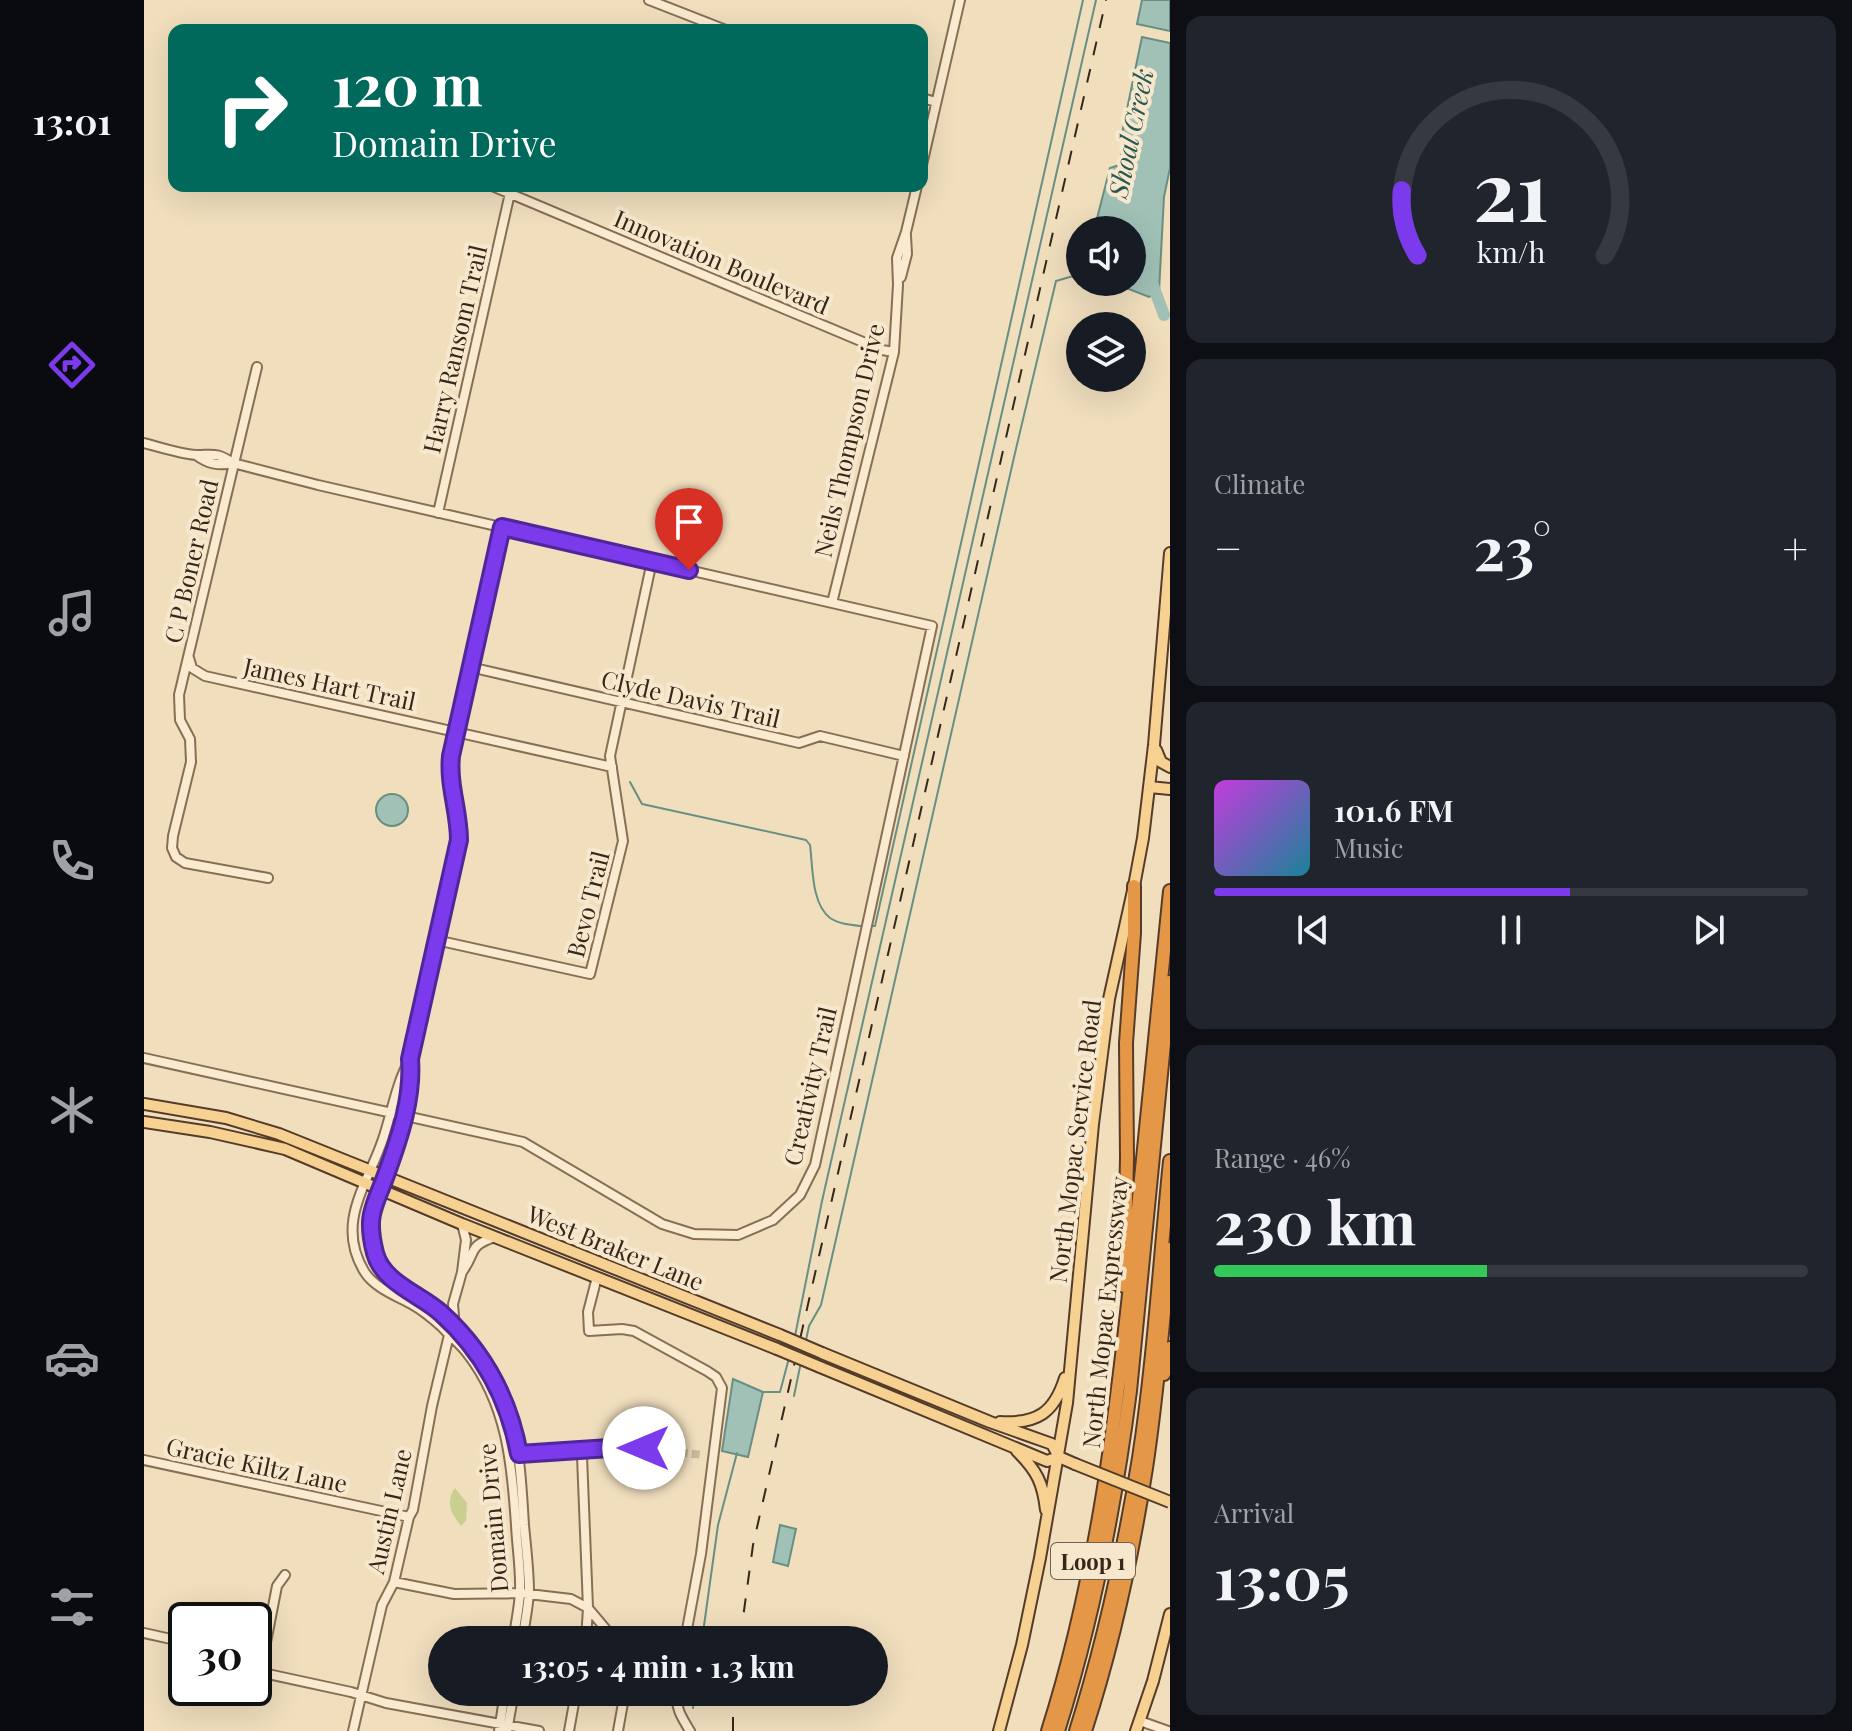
<!DOCTYPE html>
<html lang="en">
<head>
<meta charset="utf-8">
<style>
	:root { --surface:#171b24; --page:#20242c; --text:#f1f3f6; --muted:#9ea1a6; --line:#363941; --accent:#7c3aed }
	body { margin:0; font-family:"Playfair Display",serif; background:var(--page); color:var(--text); height:100vh; display:flex; flex-direction:column; font-size:30px; white-space:nowrap }
	* { box-sizing:border-box; margin:0 }
	p { font-size:26px; color:var(--muted) }
	.icon { flex:none; width:44px; height:44px; fill:none; stroke:currentColor; stroke-width:2; stroke-linecap:round; stroke-linejoin:round }
	.map { position:relative; flex:1; overflow:hidden }
	.side { display:flex; flex-direction:column; gap:16px; padding:16px; background:#0d0f14; width:682px }
	.side>* { flex:none }
	.guide { position:absolute; left:24px; top:24px; width:760px; height:168px; border-radius:16px; box-shadow:0 8px 32px #0002; background:#00695c; color:#fff; overflow:hidden }
	.buttons { position:absolute; left:922px; top:216px; display:grid; gap:16px }
	.buttons a { display:grid; place-items:center; width:80px; height:80px; border-radius:50%; background:var(--surface); box-shadow:0 8px 32px #0002; font-size:40px }
	.speed { position:absolute; left:24px; top:1602px; display:flex; gap:16px; font-size:40px; font-weight:700; text-align:center }
	.speed>* { display:grid; place-content:center; width:104px; height:104px; border-radius:50%; background:var(--surface); box-shadow:0 8px 32px #0002; line-height:1 }
	.speed .limit { border:4px solid #111; border-radius:12px; background:#fff; color:#111 }
	.pin { position:absolute; display:grid; place-items:center; width:68px; height:68px; color:#fff; margin:-82px -34px; border-radius:50% 50% 50% 0; rotate:-45deg; box-shadow:0 0 8px #0007 }
	.pin .icon { rotate:45deg }
	.me { position:absolute; width:88px; margin:-44px; rotate:270deg; stroke-linejoin:round; filter:drop-shadow(0 0 6px #0008) }
	.turn { display:flex; align-items:center; gap:28px; height:168px; padding:0 32px; font-size:36px }
	.turn .icon { width:104px; height:104px; stroke-width:2.5 }
	.turn b { display:block; font-size:56px; line-height:68px }
	.big { font-size:60px; font-weight:700; line-height:1.1 }
	.side .tile { flex:1; display:flex; flex-direction:column; justify-content:center; gap:12px; min-width:0; padding:0 28px; border-radius:16px; background:var(--page) }
	.side .dial { align-items:center; gap:0 }
	.dial svg { height:208px; overflow:visible; fill:none; stroke:var(--line); stroke-width:7; stroke-linecap:round; text-anchor:middle }
	.dial text { fill:var(--text); stroke:none }
	.song { display:flex; align-items:center; gap:24px }
	.cover { width:96px; height:96px; border-radius:12px; background:linear-gradient(135deg,hsl(290 70% 55%),hsl(190 70% 35%)) }
	.played { height:8px; border-radius:4px; background:linear-gradient(90deg,var(--accent) 60%,var(--line) 60%) }
	.keys { display:flex; justify-content:space-around; direction:ltr }
	.heat { display:flex; justify-content:space-between; align-items:center; font-size:44px; direction:ltr }
	.charge { height:12px; border-radius:6px; background:linear-gradient(90deg,#34c759 46%,var(--line) 0) }
	.trip { position:absolute; left:284px; top:1626px; width:460px; height:80px; border-radius:40px; background:var(--surface); box-shadow:0 8px 32px #0002; font-weight:700; line-height:80px; text-align:center }
	main { display:flex; flex:1; min-height:0 }
	.dock { display:flex; flex-direction:column; width:144px; justify-content:space-around; align-items:center; background:#090b0e; color:var(--muted) }
	.dock .icon { width:56px; height:56px }
	.dock .current { color:var(--accent) }
	.dock b { font-size:36px; color:var(--text) }
	.map>svg:first-child { display:block }
</style>
</head>
<body>
<main>
<nav class="dock">
<b>13:01</b>
<svg class="icon current" aria-label="directions" viewBox="0 0 24 24"><path d="M12 3l9 9-9 9-9-9zM9 14v-3h6M13 9l2 2-2 2"/></svg>
<svg class="icon" aria-label="music" viewBox="0 0 24 24"><path d="M9 18V5l10-2v13"/><circle cx="6" cy="18" r="3"/><circle cx="16" cy="16" r="3"/></svg>
<svg class="icon" aria-label="phone" viewBox="0 0 24 24"><path d="M5 4h4l2 5-3 2q2 4 5 5l2-3 5 2v4C11 20 4 13 5 4z"/></svg>
<svg class="icon" aria-label="climate" viewBox="0 0 24 24"><path d="M12 3v18M4 7l16 10M4 17L20 7"/></svg>
<svg class="icon" aria-label="car" viewBox="0 0 24 24"><path d="M5 17H2v-5l4-1 3-4h7l3 4 3 1v5h-3M9 17h6M6 11h13"/><circle cx="7" cy="17" r="2"/><circle cx="17" cy="17" r="2"/></svg>
<svg class="icon" aria-label="filters" viewBox="0 0 24 24"><path d="M4 7h16M4 17h16"/><circle cx="9" cy="7" r="2"/><circle cx="15" cy="17" r="2"/></svg>
</nav>
<div class="map">
<svg width="1026" height="1731" viewBox="0 0 1026 1731">
	<rect width="100%" height="100%" fill="#f0debd"/>
	<!-- green -->
	<path fill="#cace91" d="M311,1488L323,1503L322,1521L317,1526C307,1513 301,1503 311,1488Z"/>
	<!-- water -->
	<path fill="#a1c1b6" stroke="#688f83" stroke-width="2" d="M998,0H1026V31L993,24Z
		M998,37L1026,43V168L1020,197L1015,291L1005,297L967,282H988V230H950L966,168L975,165L980,141L977,138Z
		M232 810a16 16 0 1 1 32 0a16 16 0 1 1-32 0Z
		M589,1379L619,1392L604,1457L578,1451Z
		M636,1525L652,1529L644,1566L629,1562Z"/>
	<g fill="none" stroke-linecap="round" stroke-linejoin="round">
		<!-- stream -->
		<path stroke="#688f83" stroke-width="2" d="M486,782L498,804L662,840L666,845C669,867 667,903 686,918C695,924 707,925 717,926
			M728,926H731L939,0
			M651,1336L678,1201L952,0
			M662,1340L665,1326L677,1305L871,453L912,281L936,274
			M618,1392H636L645,1358
			M650,1396L657,1362
			M558,1640L574,1525L593,1453
			M549,1708L551,1692"/>
		<!-- river -->
		<path stroke="#a1c1b6" stroke-width="12" d="M1007,280L1020,315"/>
		<!-- minor-tunnel -->
		<path stroke="#cbb99d" stroke-width="8" stroke-dasharray="8 4" stroke-linecap="butt" d="M500,1448L559,1455"/>
		<defs>
			<path id="minor" d="M505,0L582,30
				M778,98L792,102
				M778,165L816,0
				M348,186L738,350L750,352
				M757,277L763,254L762,235
				M113,367L35,695L36,720L46,739L47,762L29,836L28,848L32,857L41,863L124,878
				M0,443C15,447 37,454 52,455C71,455 72,452 89,463L174,485L788,626L671,1165L656,1195L629,1220L594,1235L550,1234L518,1224L379,1142L0,1058
				M52,455C64,464 74,466 89,463
				M294,513L366,193
				M358,527L307,756C304,785 315,811 315,840L266,1059C252,1084 248,1112 239,1139C224,1184 191,1222 220,1271C230,1288 253,1296 269,1305C280,1311 289,1319 298,1327C306,1336 316,1344 323,1353C363,1404 368,1464 372,1525C373,1547 377,1570 376,1592C375,1608 372,1624 369,1640
				M688,603L750,352L754,285L753,258L762,232L773,186
				M45,658L48,668L61,676L468,767
				M326,667L655,743L676,736L760,756
				M292,940L446,974L479,841L466,756L508,561
				M266,1060C269,1097 255,1137 243,1172C231,1207 221,1213 231,1253C239,1283 276,1294 297,1313C303,1318 308,1325 313,1331C373,1395 375,1442 380,1525C382,1547 385,1570 385,1592C384,1608 381,1624 378,1640
				M318,1272C333,1252 323,1246 351,1237
				M453,1277L444,1312L445,1331L478,1329L490,1331L563,1371L572,1377L578,1388L557,1554L541,1640
				M311,1328L309,1304L318,1272L322,1240L318,1224
				M375,1454L481,1447L500,1448
				M438,1456L444,1608L442,1640
				M0,1460L265,1517
				M250,1582L310,1594L376,1593L427,1599L444,1608L471,1640
				M0,1633L27,1639L42,1645
				M110,1671L207,1692L242,1703L395,1731
				M116,1673L133,1586L141,1575
				M533,1692C531,1708 538,1718 546,1731
				M996,1721L1024,1731
				M209,1731L238,1605L250,1582L265,1517L269,1510L288,1406L305,1335
				M355,1731L361,1692
				M363,1731L370,1692
				M425,1731L432,1692
				M474,1731L481,1692"/>
			<path id="major" d="M1012,750L1017,762L1026,767
				M1005,787L1026,789
				M0,1104L82,1118L135,1134L636,1335
				M0,1122L66,1132L141,1149L318,1224L633,1349
				M678,1353L846,1422L908,1444L915,1457L931,1464
				M676,1367L903,1461L915,1457
				M856,1422C893,1424 910,1413 921,1378
				M873,1451C893,1471 899,1483 902,1510
				M855,1731L878,1645L896,1558L923,1403L949,1124L965,999L990,886L999,838L1010,745L1026,553
				M992,1731L1009,1681L1026,1614"/>
			<path id="highway" d="M980,1286L983,1158L982,1043L990,933V886
				M1020,1374L1026,1348
				M904,1731C954,1573 973,1411 990,1248C1002,1129 1014,1010 1026,891
				M914,1731C949,1620 971,1507 986,1391L1026,982
				M932,1731C960,1642 980,1550 995,1458C1010,1360 1016,1260 1026,1161
				M941,1731C969,1645 988,1557 1002,1468C1013,1396 1019,1322 1026,1249"/>
		</defs>
		<!-- minor casing -->
		<use href="#minor" stroke="#886e55" stroke-width="12"/>
		<!-- major casing -->
		<use href="#major" stroke="#553c2a" stroke-width="14"/>
		<!-- highway casing -->
		<use href="#highway" stroke="#553c2a" stroke-width="16"/>
		<!-- minor -->
		<use href="#minor" stroke="#faebd0" stroke-width="8"/>
		<!-- major -->
		<use href="#major" stroke="#f6d192" stroke-width="10"/>
		<!-- highway -->
		<use href="#highway" stroke="#e59748" stroke-width="12"/>
		<!-- rail -->
		<path stroke="#37271b" stroke-width="2" stroke-dasharray="14 14" stroke-linecap="butt" d="M596,1640L609,1545L962,0
			M589,1731V1692"/>
		<defs>
			<path id="major-bridge" d="M636,1335L678,1353
				M633,1349L676,1367
				M931,1464L1026,1502"/>
		</defs>
		<!-- major-bridge casing -->
		<use href="#major-bridge" stroke="#553c2a" stroke-width="14" stroke-linecap="butt"/>
		<!-- major-bridge -->
		<use href="#major-bridge" stroke="#f6d192" stroke-width="10"/>
	</g>
	<g fill="none" stroke-linecap="round" stroke-linejoin="round">
		<defs>
			<path id="route" d="M500,1448L481,1447L375,1454C365,1399 339,1351 297,1313C276,1294 239,1283 231,1253C221,1213 231,1207 243,1172C256,1136 269,1097 266,1059L315,840C315,811 304,785 307,756L358,527L545,570"/>
		</defs>
		<!-- route casing -->
		<use href="#route" stroke="#51269a" stroke-width="20"/>
		<!-- route -->
		<use href="#route" stroke="#7c3aed" stroke-width="14"/>
	</g>
	<g text-anchor="middle" dominant-baseline="central" stroke-width="8" stroke-linejoin="round" paint-order="stroke">
		<!-- shield labels -->
		<rect fill="#f7e8cd" stroke="#716150" stroke-width="2" x="907" y="1543" width="84" height="36" rx="6"/>
		<g font-size="22" font-weight="bold" fill="#37271b">
			<text x="949" y="1561">Loop 1</text>
		</g>
		<!-- street labels -->
		<g font-size="24" fill="#37271b" stroke="#f7e8cd">
			<text transform="translate(578 261) rotate(23)">Innovation Boulevard</text>
			<text transform="translate(310 349) rotate(-77)">Harry Ransom Trail</text>
			<text transform="translate(704 440) rotate(-77)">Neils Thompson Drive</text>
			<text transform="translate(46 561) rotate(-77)">C P Boner Road</text>
			<text transform="translate(186 683) rotate(12)">James Hart Trail</text>
			<text transform="translate(547 698) rotate(13)">Clyde Davis Trail</text>
			<text transform="translate(443 904) rotate(-76)">Bevo Trail</text>
			<text transform="translate(665 1086) rotate(-77)">Creativity Trail</text>
			<text transform="translate(930 1141) rotate(-83)">North Mopac Service Road</text>
			<text transform="translate(472 1247) rotate(22)">West Braker Lane</text>
			<text transform="translate(960 1312) rotate(-84)">North Mopac Expressway</text>
			<text transform="translate(113 1464) rotate(12)">Gracie Kiltz Lane</text>
			<text transform="translate(244 1511) rotate(-77)">Austin Lane</text>
			<text transform="translate(348 1518) rotate(-95)">Domain Drive</text>
		</g>
		<!-- water labels -->
		<g font-size="26" font-style="italic" fill="#295752" stroke="#f7e8cd">
			<text transform="translate(986 133) rotate(-78)">Shoal Creek</text>
		</g>
	</g>
</svg>
<div class="buttons">
<a><svg class="icon" aria-label="sound" viewBox="0 0 24 24"><path d="M4 9h4l5-4v14l-5-4H4zM17 9q2 3 0 6"/></svg></a>
<a><svg class="icon" aria-label="layers" viewBox="0 0 24 24"><path d="M12 4l9 5-9 5-9-5zM3 14l9 5 9-5"/></svg></a>
</div>
<div class="speed"><div class="limit">30</div></div>
<div class="pin" style="left:545px;top:570px;background:#d93025"><svg class="icon" aria-label="arrive" viewBox="0 0 24 24"><path d="M6 21V4h12l-3 4 3 4H6"/></svg></div>
<svg class="me" style="left:500px;top:1448px" viewBox="-20 -20 40 40"><circle r="19" fill="#fff"/><path d="M0-13L10 11 0 6-10 11z" fill="#7c3aed"/></svg>
<div class="trip">13:05 · 4 min · 1.3 km</div>
<div class="guide">
<div class="turn"><svg class="icon" aria-label="right" viewBox="0 0 24 24"><path d="M7 20v-9h11M14 6l5 5-5 5"/></svg><div><b>120 m</b>Domain Drive</div></div>
</div>
</div>
<section class="side">
<div class="tile dial"><svg viewBox="0 0 100 80">
<path d="M14 69A42 42 0 1 1 86 69"/>
<path d="M14 69A42 42 0 0 1 8 44" stroke="#7c3aed"/>
<text x="50" y="56" font-size="32" font-weight="700">21</text>
<text x="50" y="72" font-size="11">km/h</text>
</svg></div>
<div class="tile"><p>Climate</p>
<div class="heat"><a>−</a><b class="big">23°</b><a>+</a></div>
</div>
<div class="tile">
<div class="song"><i class="cover"></i><div><b>101.6 FM</b><p>Music</p></div></div>
<div class="played"></div>
<div class="keys"><svg class="icon" aria-label="previous" viewBox="0 0 24 24"><path d="M18 5L8 12l10 7zM5 5v14"/></svg><svg class="icon" aria-label="pause" viewBox="0 0 24 24"><path d="M8 5v14M16 5v14"/></svg><svg class="icon" aria-label="next" viewBox="0 0 24 24"><path d="M6 5l10 7-10 7zM19 5v14"/></svg></div>
</div>
<div class="tile"><p>Range · 46%</p><b class="big">230 km</b><div class="charge"></div></div>
<div class="tile"><p>Arrival</p><b class="big">13:05</b></div>
</section>
</main>
</body>
</html>
